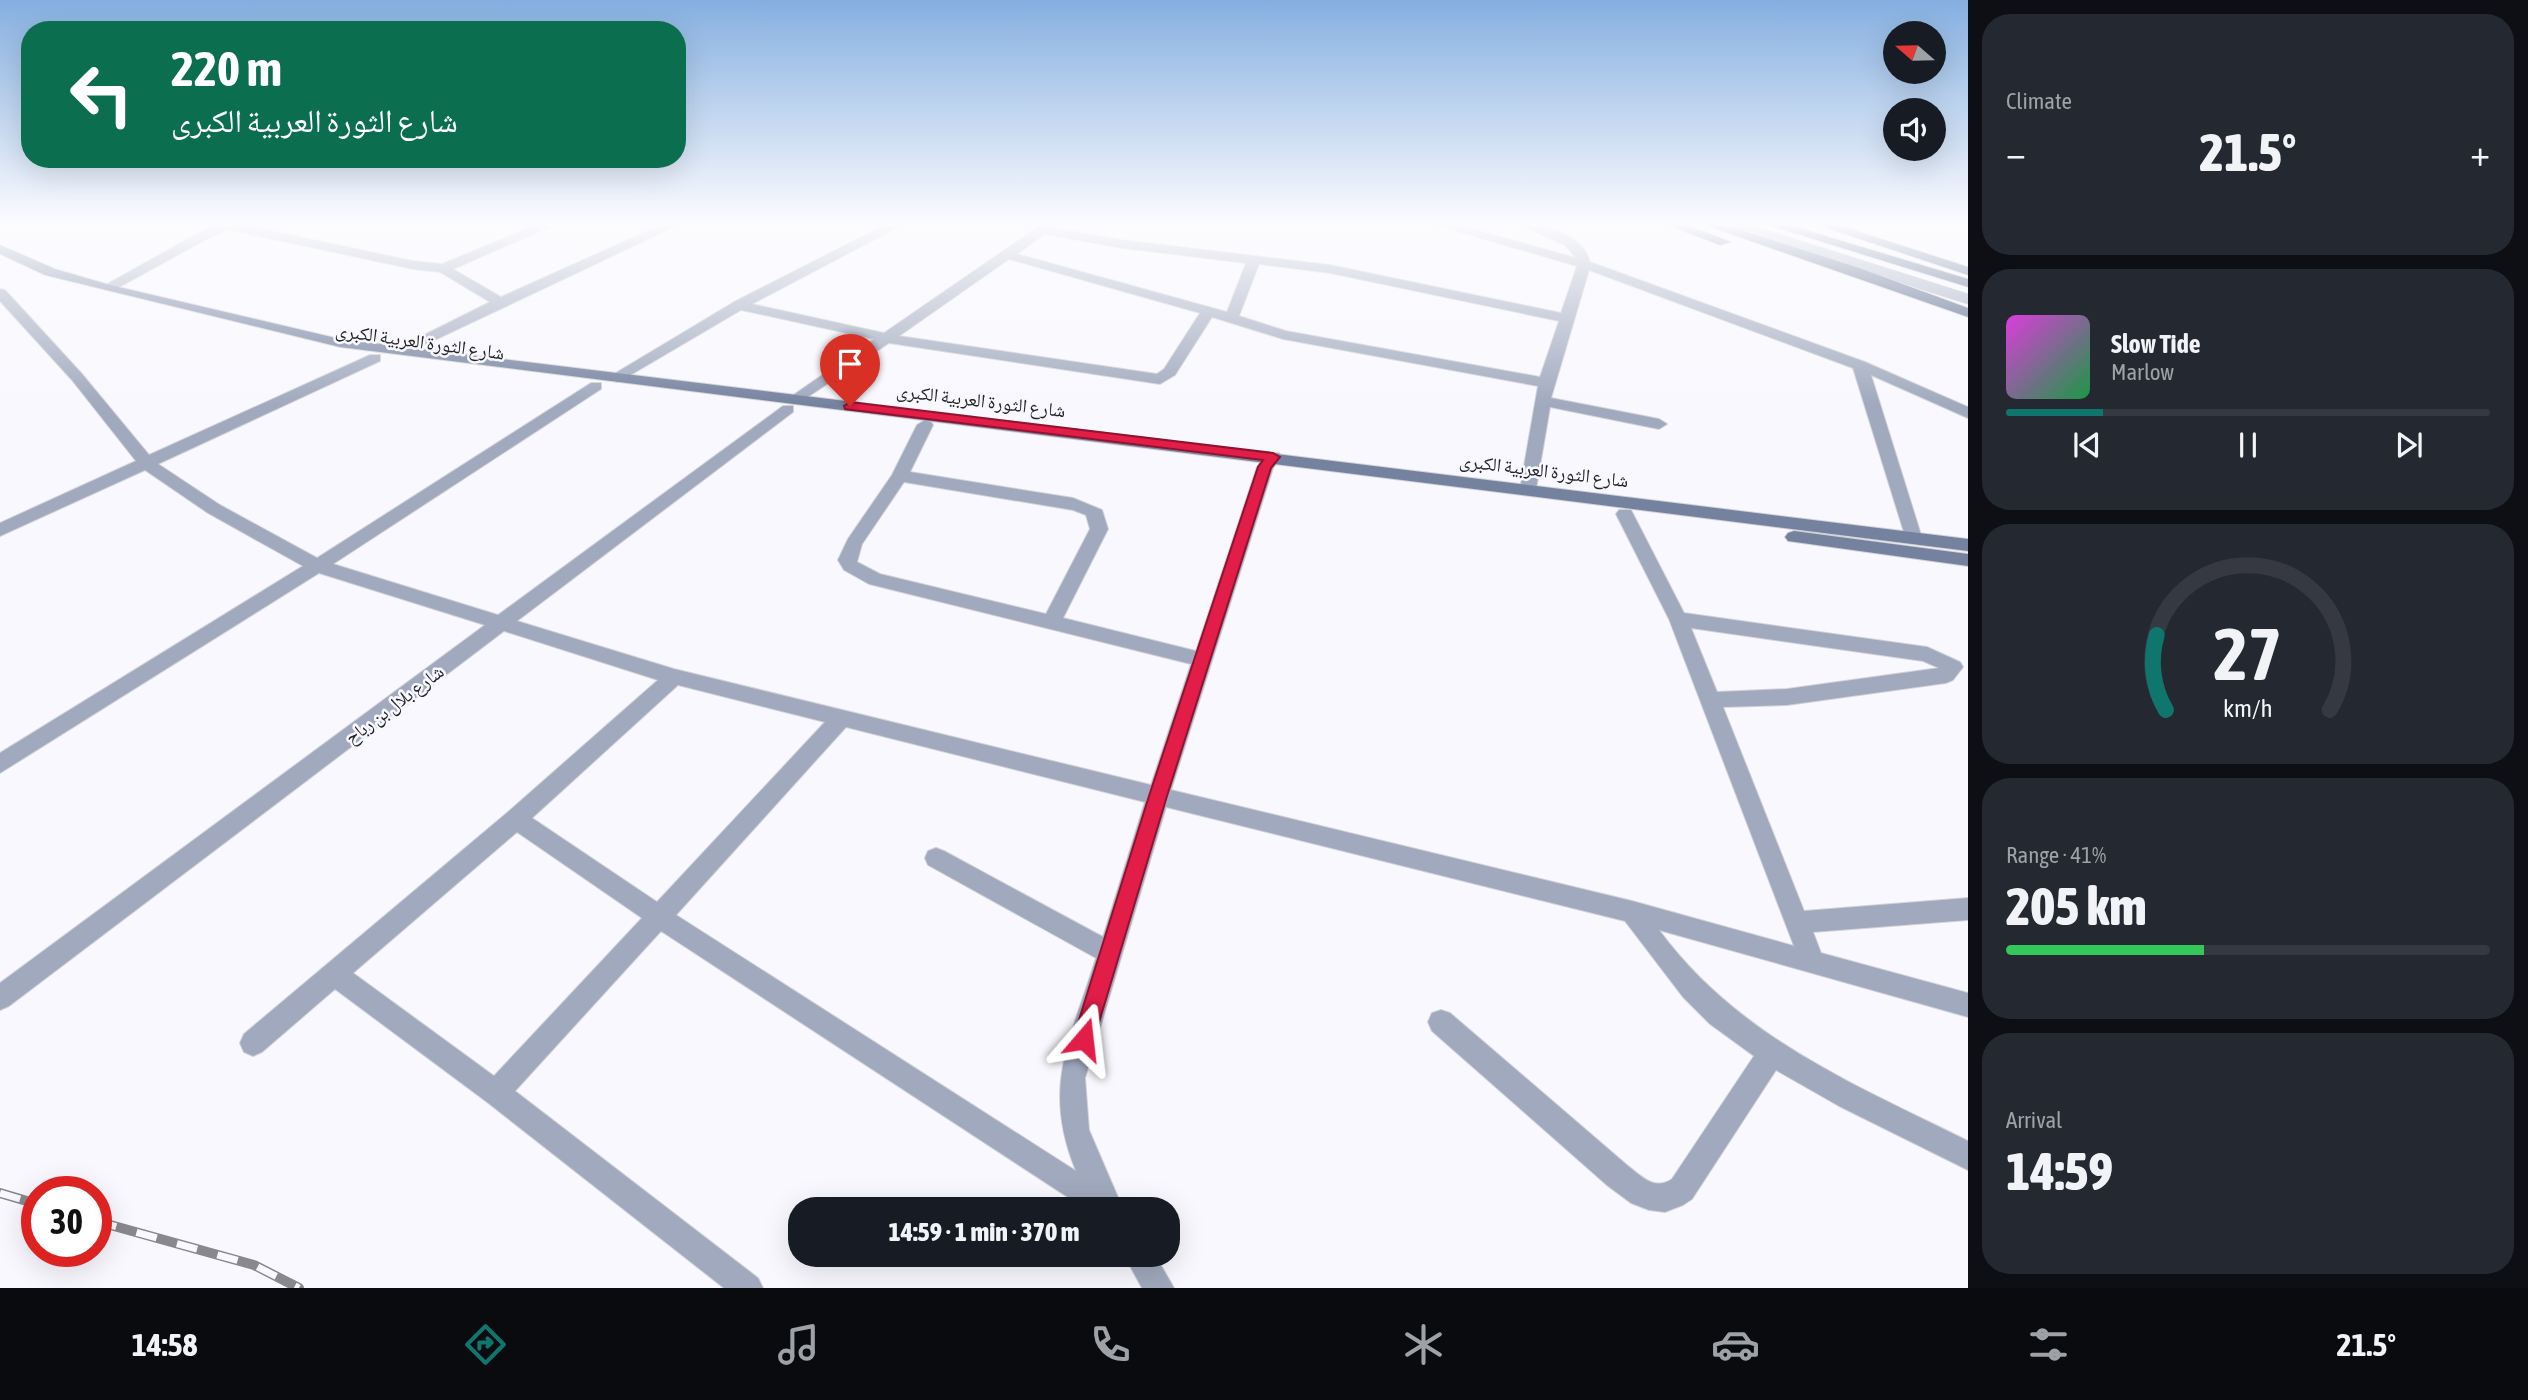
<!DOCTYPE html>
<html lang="en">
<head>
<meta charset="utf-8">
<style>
	:root { --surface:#171b24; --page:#242831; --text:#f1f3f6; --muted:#9ea1a6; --line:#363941; --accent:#0f766e }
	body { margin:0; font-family:"Asap Condensed","Noto Naskh Arabic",sans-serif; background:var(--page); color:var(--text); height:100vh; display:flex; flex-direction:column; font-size:26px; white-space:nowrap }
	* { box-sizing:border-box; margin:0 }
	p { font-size:23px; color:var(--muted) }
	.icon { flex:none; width:38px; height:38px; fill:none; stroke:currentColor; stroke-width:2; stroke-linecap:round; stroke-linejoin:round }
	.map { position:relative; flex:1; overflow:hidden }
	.panel { display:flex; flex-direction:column; gap:14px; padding:14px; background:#0d0f14; width:560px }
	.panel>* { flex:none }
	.top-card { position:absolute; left:21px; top:21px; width:665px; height:147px; border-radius:28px; box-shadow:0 7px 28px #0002; background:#0b6e4f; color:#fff; overflow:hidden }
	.needle { width:46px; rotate:290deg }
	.controls { position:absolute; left:1883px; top:21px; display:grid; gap:14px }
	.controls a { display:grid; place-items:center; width:63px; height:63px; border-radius:50%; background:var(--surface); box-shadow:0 7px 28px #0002; font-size:35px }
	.speed { position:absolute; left:21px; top:1176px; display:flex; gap:14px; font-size:35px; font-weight:700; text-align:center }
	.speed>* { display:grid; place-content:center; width:91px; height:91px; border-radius:50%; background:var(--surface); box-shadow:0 7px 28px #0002; line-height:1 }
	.speed .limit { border:10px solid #d22; background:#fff; color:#111 }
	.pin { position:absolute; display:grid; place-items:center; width:60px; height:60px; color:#fff; margin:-72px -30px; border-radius:50% 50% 50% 0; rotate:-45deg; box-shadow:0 0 7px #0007 }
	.pin .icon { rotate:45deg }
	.me { position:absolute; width:77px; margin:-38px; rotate:17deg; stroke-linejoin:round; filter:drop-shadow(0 0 5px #0008) }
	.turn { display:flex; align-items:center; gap:24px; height:147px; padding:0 35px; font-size:32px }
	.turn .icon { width:91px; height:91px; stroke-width:2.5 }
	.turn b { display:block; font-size:49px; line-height:60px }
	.big { font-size:52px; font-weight:800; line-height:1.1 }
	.panel .tile { flex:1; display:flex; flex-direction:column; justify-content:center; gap:10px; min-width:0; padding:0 24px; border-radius:28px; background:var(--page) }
	.panel .dial { align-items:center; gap:0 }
	.dial svg { height:182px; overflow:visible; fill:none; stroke:var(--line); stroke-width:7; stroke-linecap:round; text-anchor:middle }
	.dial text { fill:var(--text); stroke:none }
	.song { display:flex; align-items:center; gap:21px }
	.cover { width:84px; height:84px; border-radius:10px; background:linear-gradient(135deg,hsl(300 70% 55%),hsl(140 70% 35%)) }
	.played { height:7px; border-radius:4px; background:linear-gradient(90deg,var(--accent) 20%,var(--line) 20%) }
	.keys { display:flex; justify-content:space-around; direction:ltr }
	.heat { display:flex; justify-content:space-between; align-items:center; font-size:38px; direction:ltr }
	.charge { height:10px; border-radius:5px; background:linear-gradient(90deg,#34c759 41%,var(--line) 0) }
	.trip { position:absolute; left:788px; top:1197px; width:392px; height:70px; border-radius:28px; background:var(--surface); box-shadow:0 7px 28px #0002; font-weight:800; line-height:70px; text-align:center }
	.tabs { display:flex; height:112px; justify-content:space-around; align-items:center; background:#090b0e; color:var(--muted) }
	.tabs .icon { width:49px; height:49px }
	.tabs .active { color:var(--accent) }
	.tabs b { font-size:32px; color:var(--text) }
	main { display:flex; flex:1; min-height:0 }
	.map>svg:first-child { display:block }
</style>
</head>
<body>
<main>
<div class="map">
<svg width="1968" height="1288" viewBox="0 0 1968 1288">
	<rect width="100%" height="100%" fill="#f8f8fe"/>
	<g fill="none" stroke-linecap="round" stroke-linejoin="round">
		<defs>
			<path id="service" d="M1735,225L1968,299"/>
			<path id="minor" d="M218,225H244L413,261L442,264L536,225H554L453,269L501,297L661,225H678L403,355L396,351L398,348L490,302L440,272L413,269L230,230L212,236L112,291L100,288L204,230Z
				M885,225H902L752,304L884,333L1041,225H1056L1054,228L1122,240L1330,265L1561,313L1577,266L1436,225H1458L1576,258L1565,245L1519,225C1545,225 1581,232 1590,262L1865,362L1968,407V418L1871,375L1922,538L1913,544L1907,542L1853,368L1589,270L1551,398L1659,419L1667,424L1659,429L1550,407L1536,489L1528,494L1520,489L1538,386L1283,339L1212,317L1175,375L1160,384L889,343L797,404L789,399L792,396L874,339L741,310L622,380L617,382L609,377L734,302ZM1045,234L1122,248L1246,263L1227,312L1017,254ZM1009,259L1200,313L1164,369L1157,374L899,336ZM1259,264L1330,273L1559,321L1540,377L1286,331L1239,316Z
				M0,289L5,290L82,374L149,455L370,355H380V361L158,464L220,505L317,558L591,383H601V389L333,564L498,615L783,406H793V412L517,621L674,669L1151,785L1191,664L869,584L844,570L838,560L848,539L892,475L917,425L925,420L931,422L933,425L910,472L1073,498L1102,510L1108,529L1063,618L1196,651L1257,467L1267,453H1279L1281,457L1273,468L1171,790L1632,901L1794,946L1669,619L1616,514L1619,510H1631L1684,613L1927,647L1960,662L1963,667L1953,680L1946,683L1787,705L1723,707L1804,911L1968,898V920L1813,932L1821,953L1968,993V1017L1659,930C1738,1037 1853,1084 1968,1141V1170L1839,1106L1776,1070L1692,1199L1683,1205L1665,1212L1649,1210L1631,1203L1608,1186L1432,1031L1428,1022L1432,1013L1441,1010L1450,1013L1628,1166C1642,1177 1655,1191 1672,1179L1754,1056L1710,1024L1683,997L1625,921L1166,807L1085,1078L1089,1130L1123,1209H1086L661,931L515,1091L758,1278L763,1288H724L487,1102L335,989L262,1052L253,1056L244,1052L240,1043L244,1034L508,812L658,680L504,631L9,1006L0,1010V983L485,625L319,573L0,773V753L303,566L208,513L145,470L0,536V523L136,461L72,380L0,301ZM904,482L1073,510L1086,515L1090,529L1046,614L880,574L857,562L862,544ZM1691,628L1923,661L1939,668L1787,689L1717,692ZM678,685L825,722L657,902L532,818ZM846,727L1145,802L1103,937L944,851L936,848L928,851L925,858L928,865L1096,958C1071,1040 1041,1086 1076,1171L676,915ZM517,832L642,918L494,1076L353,973Z
				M1124,1255H1155L1174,1288H1142Z"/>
			<path id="secondary" d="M0,245L55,269L110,285L340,339L1968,539V551L340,347L45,275L0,254Z
				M1794,531L1968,554V566L1788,541L1785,537L1788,533Z"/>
			<path id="primary" d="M1818,225H1838L1968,267V275Z"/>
			<path id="trunk" d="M1667,225H1687L1731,242L1720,245Z
				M1705,225H1725L1859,268L1968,308V317Z
				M1768,225H1789L1968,279V287Z"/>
		</defs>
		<!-- service casing -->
		<use href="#service" stroke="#d2d2d7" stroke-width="11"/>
		<!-- minor casing -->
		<use href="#minor" stroke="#d2d2d7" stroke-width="2"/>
		<!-- secondary casing -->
		<use href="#secondary" stroke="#d2d2d7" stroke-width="2"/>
		<!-- primary casing -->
		<use href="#primary" stroke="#d2d2d7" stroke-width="2"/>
		<!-- trunk casing -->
		<use href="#trunk" stroke="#d2d2d7" stroke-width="2"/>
		<!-- service -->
		<use href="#service" stroke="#a0a9bd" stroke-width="10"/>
		<!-- minor -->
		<use href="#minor" fill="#a0a9bd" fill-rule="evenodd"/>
		<!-- secondary -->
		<use href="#secondary" fill="#75829f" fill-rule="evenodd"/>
		<!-- primary -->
		<use href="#primary" fill="#576789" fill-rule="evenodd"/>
		<!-- trunk -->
		<use href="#trunk" fill="#4a5b80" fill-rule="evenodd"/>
		<defs>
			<path id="rail" d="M0,1193L37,1204
				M96,1221L254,1265L299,1288"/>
		</defs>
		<!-- rail casing -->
		<use href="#rail" stroke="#88888d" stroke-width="10"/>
		<!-- rail -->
		<use href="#rail" stroke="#f8f8fe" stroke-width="7" stroke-dasharray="21" stroke-linecap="butt"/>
	</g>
	<!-- sky -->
	<linearGradient id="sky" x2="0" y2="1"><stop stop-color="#85afe0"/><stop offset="0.55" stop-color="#fcfcff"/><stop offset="1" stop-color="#fcfcff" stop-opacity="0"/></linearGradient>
	<rect width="1968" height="406" fill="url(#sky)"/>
	<!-- route -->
	<path fill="#e11d48" stroke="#92132f" stroke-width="2" d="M850,402L1273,453L1280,457L1271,468L1167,796L1094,1039L1091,1046L1084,1049L1076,1046L1073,1039L1149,796L1258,467L1263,460L845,409L844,406Z"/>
	<g text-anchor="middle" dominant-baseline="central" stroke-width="5" stroke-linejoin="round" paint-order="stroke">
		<!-- street labels -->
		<g font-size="19" fill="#232427" stroke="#f8f8fe">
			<text transform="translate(420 341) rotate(8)">شارع الثورة العربية الكبرى</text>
			<text transform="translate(981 400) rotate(7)">شارع الثورة العربية الكبرى</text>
			<text transform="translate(1544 470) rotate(7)">شارع الثورة العربية الكبرى</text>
			<text transform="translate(394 704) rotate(-37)">شارع بلال بن رباح</text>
		</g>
	</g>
</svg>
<div class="controls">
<a><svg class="needle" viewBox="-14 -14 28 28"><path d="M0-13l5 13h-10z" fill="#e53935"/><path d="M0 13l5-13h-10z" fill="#9ea1a6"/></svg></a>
<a><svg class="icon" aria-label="sound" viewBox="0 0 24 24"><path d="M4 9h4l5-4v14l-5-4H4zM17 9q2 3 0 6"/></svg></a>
</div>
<div class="speed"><div class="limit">30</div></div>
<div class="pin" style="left:850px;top:406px;background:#d93025"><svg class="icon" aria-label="arrive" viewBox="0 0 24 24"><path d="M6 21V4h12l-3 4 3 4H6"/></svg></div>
<svg class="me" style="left:1084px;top:1039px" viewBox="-20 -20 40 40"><path d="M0-17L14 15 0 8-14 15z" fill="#e11d48" stroke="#fff" stroke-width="4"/></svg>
<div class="trip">14:59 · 1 min · 370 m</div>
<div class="top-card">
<div class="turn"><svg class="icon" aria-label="left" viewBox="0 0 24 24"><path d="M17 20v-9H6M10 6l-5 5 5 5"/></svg><div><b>220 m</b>شارع الثورة العربية الكبرى</div></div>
</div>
</div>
<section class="panel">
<div class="tile"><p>Climate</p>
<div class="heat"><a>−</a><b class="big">21.5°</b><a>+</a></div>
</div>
<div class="tile">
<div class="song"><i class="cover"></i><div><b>Slow Tide</b><p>Marlow</p></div></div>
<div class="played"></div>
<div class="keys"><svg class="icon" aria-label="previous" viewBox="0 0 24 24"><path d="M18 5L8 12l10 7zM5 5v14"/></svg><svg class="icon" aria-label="pause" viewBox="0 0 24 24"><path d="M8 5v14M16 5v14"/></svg><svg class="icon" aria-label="next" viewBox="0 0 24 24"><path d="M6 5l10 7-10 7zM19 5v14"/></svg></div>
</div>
<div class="tile dial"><svg viewBox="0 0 100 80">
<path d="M14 69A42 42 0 1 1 86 69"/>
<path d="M14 69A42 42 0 0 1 10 36" stroke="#0f766e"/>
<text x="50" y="56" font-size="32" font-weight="700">27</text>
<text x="50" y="72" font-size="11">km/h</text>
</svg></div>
<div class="tile"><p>Range · 41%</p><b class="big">205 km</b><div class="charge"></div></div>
<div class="tile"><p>Arrival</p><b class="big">14:59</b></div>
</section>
</main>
<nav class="tabs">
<b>14:58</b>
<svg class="icon active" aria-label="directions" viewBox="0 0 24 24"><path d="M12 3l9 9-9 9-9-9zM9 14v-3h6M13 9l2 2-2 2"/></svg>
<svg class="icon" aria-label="music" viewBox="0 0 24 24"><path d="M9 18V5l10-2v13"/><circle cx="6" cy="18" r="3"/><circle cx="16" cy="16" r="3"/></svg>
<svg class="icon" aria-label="phone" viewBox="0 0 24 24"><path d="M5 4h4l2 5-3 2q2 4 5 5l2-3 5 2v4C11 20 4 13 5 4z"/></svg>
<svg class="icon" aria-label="climate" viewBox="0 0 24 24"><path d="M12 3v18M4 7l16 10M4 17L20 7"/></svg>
<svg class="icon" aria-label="car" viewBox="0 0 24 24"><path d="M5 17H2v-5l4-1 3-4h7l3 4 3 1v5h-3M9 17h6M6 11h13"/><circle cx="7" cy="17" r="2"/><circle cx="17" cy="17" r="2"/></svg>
<svg class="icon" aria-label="filters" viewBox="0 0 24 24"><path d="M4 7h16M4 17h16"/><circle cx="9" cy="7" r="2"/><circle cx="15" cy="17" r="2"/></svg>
<b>21.5°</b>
</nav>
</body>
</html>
